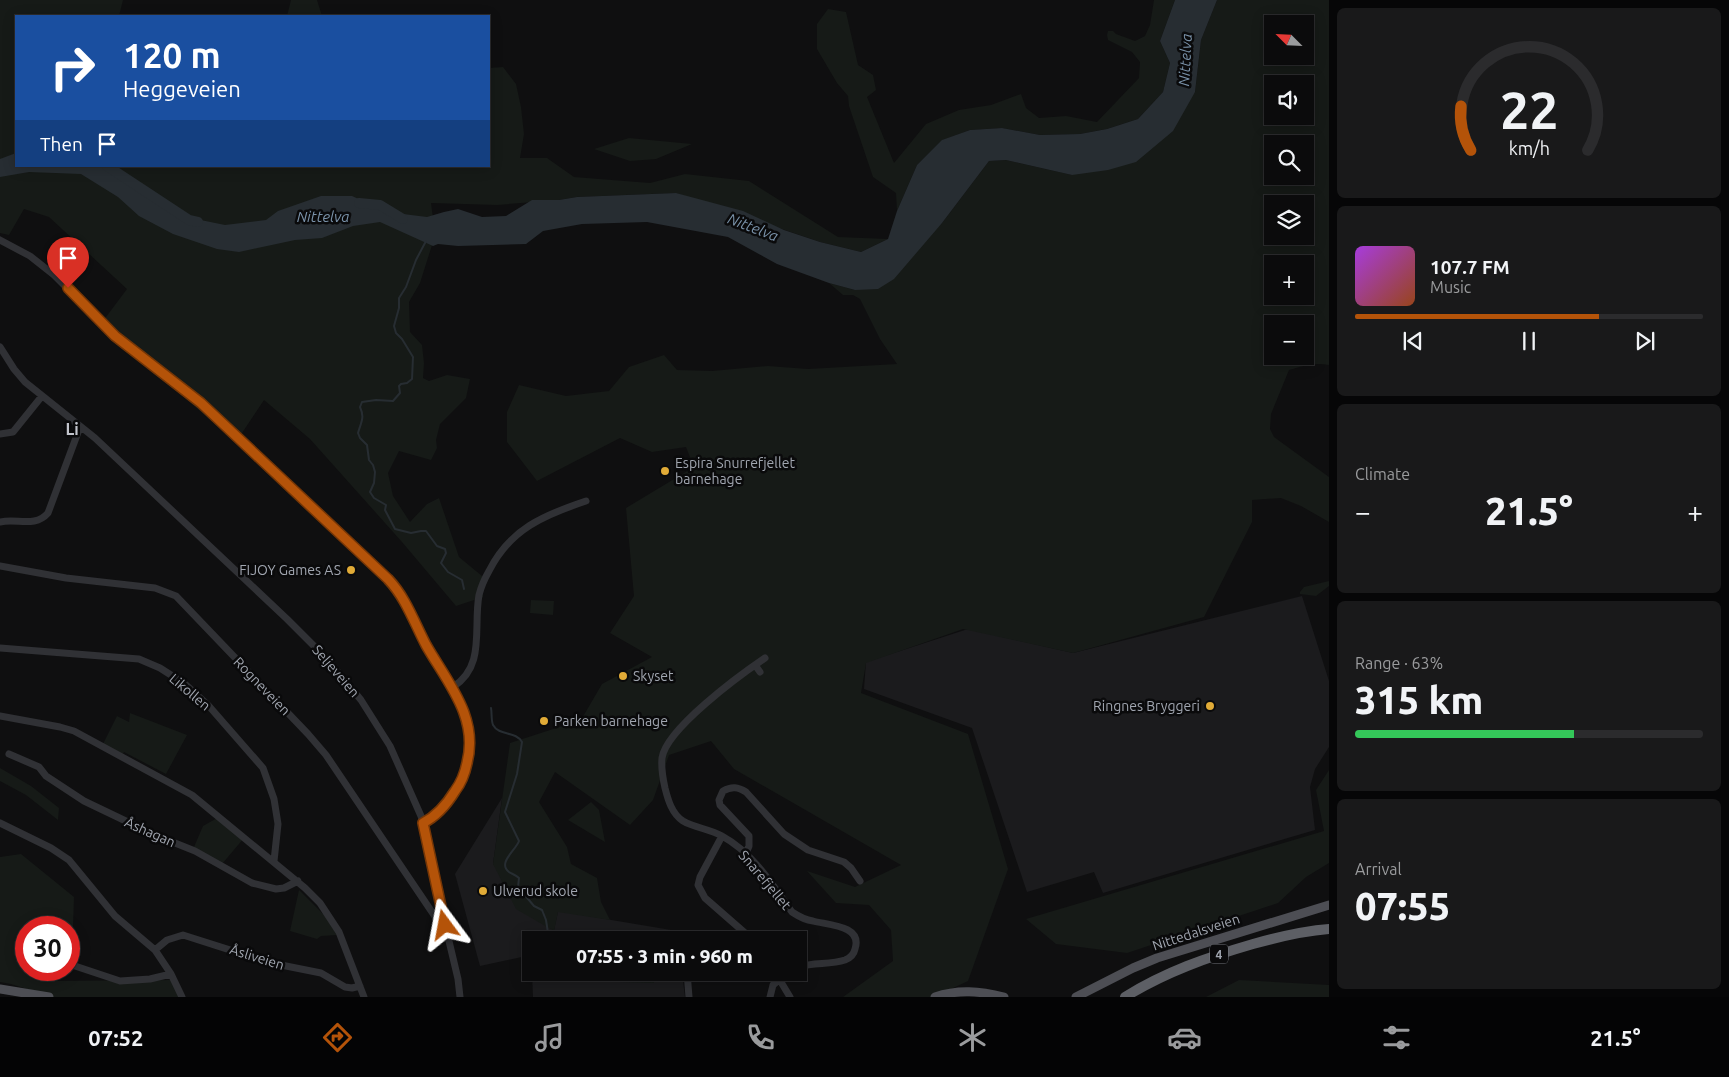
<!DOCTYPE html>
<html lang="en">
<head>
<meta charset="utf-8">
<style>
	:root { --surface:#0b0b0c; --page:#19191a; --text:#f1f3f6; --muted:#9a9b9d; --line:#2b2b2d; --accent:#b45309 }
	body { margin:0; font-family:Ubuntu,sans-serif; background:var(--page); color:var(--text); height:100vh; display:flex; flex-direction:column; font-size:19px; white-space:nowrap }
	* { box-sizing:border-box; margin:0 }
	p { font-size:16px; color:var(--muted) }
	.icon { flex:none; width:28px; height:28px; fill:none; stroke:currentColor; stroke-width:2; stroke-linecap:round; stroke-linejoin:round }
	.map { position:relative; flex:1; overflow:hidden }
	.drawer { display:flex; flex-direction:column; gap:8px; padding:8px; background:#060607; width:400px }
	.drawer>* { flex:none }
	.banner { position:absolute; left:15px; top:15px; width:475px; height:152px; border-radius:0px; box-shadow:0 2px 12px #0003,0 0 0 1px var(--line); background:#1a4fa0; color:#fff; overflow:hidden }
	.needle { width:32px; rotate:294deg }
	.controls { position:absolute; left:1264px; top:15px; display:grid; gap:10px }
	.controls a { display:grid; place-items:center; width:50px; height:50px; border-radius:0px; background:var(--surface); box-shadow:0 2px 12px #0003,0 0 0 1px var(--line); font-size:25px }
	.speed { position:absolute; left:15px; top:916px; display:flex; gap:10px; font-size:25px; font-weight:700; text-align:center }
	.speed>* { display:grid; place-content:center; width:65px; height:65px; border-radius:50%; background:var(--surface); box-shadow:0 2px 12px #0003,0 0 0 1px var(--line); line-height:1 }
	.speed .limit { border:8px solid #d22; background:#fff; color:#111 }
	.pin { position:absolute; display:grid; place-items:center; width:42px; height:42px; color:#fff; margin:-51px -21px; border-radius:50% 50% 50% 0; rotate:-45deg; box-shadow:0 0 5px #0007 }
	.pin .icon { rotate:45deg }
	.me { position:absolute; width:55px; margin:-28px; rotate:347deg; stroke-linejoin:round; filter:drop-shadow(0 0 4px #0008) }
	.turn { display:flex; align-items:center; gap:18px; height:105px; padding:0 25px; font-size:22px }
	.turn .icon { width:65px; height:65px; stroke-width:2.5 }
	.turn b { display:block; font-size:35px; line-height:42px }
	.then { display:flex; align-items:center; height:48px; padding:0 25px; background:#0003; gap:10px; font-size:19px }
	.big { font-size:38px; font-weight:800; line-height:1.1 }
	.drawer .tile { flex:1; display:flex; flex-direction:column; justify-content:center; gap:8px; min-width:0; padding:0 18px; border-radius:8px; background:var(--page) }
	.drawer .dial { align-items:center; gap:0 }
	.dial svg { height:130px; overflow:visible; fill:none; stroke:var(--line); stroke-width:7; stroke-linecap:round; text-anchor:middle }
	.dial text { fill:var(--text); stroke:none }
	.song { display:flex; align-items:center; gap:15px }
	.cover { width:60px; height:60px; border-radius:8px; background:linear-gradient(135deg,hsl(280 70% 55%),hsl(20 70% 35%)) }
	.played { height:5px; border-radius:2px; background:linear-gradient(90deg,var(--accent) 70%,var(--line) 70%) }
	.keys { display:flex; justify-content:space-around; direction:ltr }
	.heat { display:flex; justify-content:space-between; align-items:center; font-size:28px; direction:ltr }
	.charge { height:8px; border-radius:4px; background:linear-gradient(90deg,#34c759 63%,var(--line) 0) }
	.trip { position:absolute; left:522px; top:931px; width:285px; height:50px; border-radius:0px; background:var(--surface); box-shadow:0 2px 12px #0003,0 0 0 1px var(--line); font-weight:800; line-height:50px; text-align:center }
	.menu { display:flex; height:80px; justify-content:space-around; align-items:center; background:#040405; color:var(--muted) }
	.menu .icon { width:35px; height:35px }
	.menu .current { color:var(--accent) }
	.menu b { font-size:22px; color:var(--text) }
	main { display:flex; flex:1; min-height:0 }
	.map>svg:first-child { display:block }
</style>
</head>
<body>
<main>
<div class="map">
<svg width="1329" height="997" viewBox="0 0 1329 997">
	<rect width="100%" height="100%" fill="#0f0f10"/>
	<!-- built -->
	<path fill="#1b1b1d" d="M1302,596L1329,681V747L1315,769L1310,787L1315,830L1103,893L1094,872L1027,892L972,728L864,689L866,662L968,629L1073,653Z
		M502,798L493,864L554,930L558,911L677,931L678,940H531V955L480,966L455,874Z
		M532,973H682L685,997H533Z"/>
	<!-- green -->
	<path fill="#161a17" fill-rule="evenodd" d="M0,0H123L119,16H16V166H489V68L503,67L516,84L521,107L524,134L520,158H547L574,177L650,183L685,174L749,181L838,237L888,239L861,252L820,242L676,193L577,197L559,200L497,205L431,203L434,226L433,242L420,283L409,302L410,332L422,345L424,363L423,378L429,381L447,375L470,379L466,398L440,424L436,440L437,448L431,460L399,451L388,473L393,496L410,522L427,504L439,498L459,557L482,576L483,597L456,606L402,542L310,439L264,400L236,442L100,325L127,289L49,217L24,209L9,235L0,233Z
		M291,0H317L322,16H287Z
		M1154,0H1175L1160,41L1170,63L1163,92L1138,119L1107,129L1080,134L1040,135L1002,128L970,130L943,140L917,165L897,211L896,193L873,177L849,106L848,96L837,83L817,49V24L828,9L846,12L858,65L873,75L876,90L867,97L894,163L926,124L959,110L991,105L1021,94L1026,108L1039,118L1066,116L1097,122L1139,78L1140,62L1132,52L1108,40L1107,35L1108,31H1113L1116,34L1135,41L1145,36L1150,25Z
		M1217,0H1329V365C1314,362 1303,366 1289,370L1271,414L1270,429L1274,437L1329,477V522L1301,506L1281,498L1252,500V522L1204,617L1073,653L963,629L866,663L861,693L968,734L1008,869L968,981L934,997H843L893,961L891,930L869,905L836,903L807,871L855,887L901,865L734,769L711,741L669,755L653,800L630,825L555,772L539,802L567,847L571,864L597,878L601,902L610,920L558,912L554,931L516,909L493,864L510,743L581,720L602,684L652,657L610,633L634,596L626,508L694,467L686,447L652,452L620,438L537,481L507,442V412L519,385L566,396L609,391L629,367L664,355L677,370L712,371L768,366L808,369L897,364L880,339L860,299L853,295H843L829,283L855,290L942,223L989,161L1006,160L1072,175L1195,92L1201,40ZM1272,24H1305V56H1272ZM1272,84H1305V116H1272ZM1272,144H1305V176H1272ZM1272,204H1305V236H1272ZM1272,264H1305V296H1272ZM1272,324H1305V356H1272Z
		M629,138L692,144L656,159L630,161L594,149Z
		M1329,581V586L1316,596L1300,594V592L1304,587Z
		M531,600L554,601L553,615L530,613Z
		M130,713L187,735L166,774L124,752L123,754L103,744L117,716L129,722Z
		M0,768L31,786L59,808L58,820L26,795L0,781Z
		M1329,770V863L1306,877L1278,903L1127,953L1056,944L1026,919L1324,831L1316,790Z
		M591,802L599,810L605,842L568,820Z
		M219,817L244,838L222,864L194,847L203,826Z
		M21,854L74,897L73,928L69,938V928H26V970H53L49,981L171,980L182,997H53L11,984L0,982V857Z
		M299,890L326,917L337,935L321,936L317,939L290,931Z
		M620,973H654V983L619,982Z
		M1239,980L1329,985V997H1206Z"/>
	<!-- water -->
	<path fill="#272d32" d="M1175,0H1217L1201,40L1195,92L1173,131L1136,162L1108,170L1072,175L1006,160L989,161L942,223L894,279L878,289L855,290L829,283L777,264L728,237L647,222L582,224L543,231L526,244L458,246L438,244L433,246L380,222L353,226L322,238L295,240L239,252L217,249L173,234L139,216L118,197L81,174L29,172L0,177V159L16,153V166H113L117,174L181,216L225,225L266,220L278,211L321,196H352L387,212L427,217L444,212L458,209L482,217L506,216L532,200H559L577,197L676,193L743,211L784,230L820,242L861,252L888,239L897,211L917,165L942,140L970,130L1002,128L1040,135L1080,134L1107,129L1138,119L1163,92L1170,63L1160,41Z"/>
	<g fill="none" stroke-linecap="round" stroke-linejoin="round">
		<!-- stream -->
		<path stroke="#272d32" stroke-width="2" d="M426,241L416,260L406,287L399,298V308L394,326L396,333L402,339L413,357L412,379L407,383L401,384L399,386L400,393L393,401L376,400L362,402L360,407C365,418 361,422 358,433L360,438L367,445L369,460L373,465L375,472L374,483L370,492L374,498L386,505L385,510L395,529L411,533L421,531H426L437,546L445,549L446,553L441,563L448,572L462,580L464,589
			M491,708C492,713 491,720 493,725C499,736 516,731 522,742L517,774L505,812L519,841C516,850 497,863 509,872C512,874 516,875 519,878L518,887L534,906L542,910L546,920L548,933"/>
		<!-- river -->
		<path stroke="#272d32" stroke-width="10" d="M107,166L189,220L198,222
			M359,203L380,205L403,219"/>
		<!-- minor -->
		<path stroke="#303135" stroke-width="7" d="M0,240L30,256L54,275L115,336L201,403L388,579C407,598 415,624 428,648C433,657 438,666 443,675C447,680 452,684 455,690C473,721 477,760 455,791C447,804 437,816 423,823
			M0,347L14,369L25,382L95,438L287,619L329,661L361,700L390,746L421,816L431,854L439,899L458,979L460,997
			M0,434L13,432L42,396
			M0,522C17,518 35,528 48,513L80,427
			M0,566L66,578L155,588L176,596L308,734L326,755L438,921L445,925
			M0,648L139,659L160,668L185,684L208,705L263,768L274,799L278,824L274,861
			M765,658C740,675 666,729 662,758C661,768 663,779 665,788C668,800 672,814 683,821C695,828 710,829 722,836C753,853 772,884 792,912C798,916 805,920 813,921C827,925 863,925 855,949C854,954 850,958 845,960C830,965 814,962 799,967
			M755,665L760,672
			M453,687C486,666 473,628 479,595C481,587 485,578 489,571C510,529 544,515 586,501
			M0,716L60,727L74,731L192,795L305,888L320,903L339,932L364,997
			M9,754L39,767L46,776L84,801L155,835L195,851L252,883L276,889L284,888L298,881
			M0,823L51,848L69,860L115,916L155,950L171,974L182,997
			M722,836L700,877L698,885L705,898L753,940
			M746,853L749,846V836L720,805L719,800L723,791C732,786 738,787 746,792L784,834L808,850L844,862L851,868L860,881
			M155,950L167,940L183,935L271,963L321,973L345,987L352,988L360,986
			M69,964L120,981L150,979L171,974
			M687,972L689,997
			M775,972L790,997
			M770,997L773,985L788,972"/>
		<!-- major -->
		<path stroke="#4d4e54" stroke-width="9" d="M0,989L49,997
			M935,997C958,989 980,991 1004,997
			M1076,997L1133,968L1157,958L1329,905"/>
		<!-- highway -->
		<path stroke="#5d5f65" stroke-width="10" d="M1125,997C1165,972 1208,957 1253,944C1278,937 1303,931 1329,929"/>
	</g>
	<g fill="none" stroke-linecap="round" stroke-linejoin="round">
		<defs>
			<path id="route" d="M68,288L115,336L201,403L388,579C406,598 414,622 426,645C447,682 479,717 467,763C465,773 461,783 455,791C447,804 437,816 423,823L445,925"/>
		</defs>
		<!-- route casing -->
		<use href="#route" stroke="#753606" stroke-width="12"/>
		<!-- route -->
		<use href="#route" stroke="#b45309" stroke-width="9"/>
	</g>
	<!-- markers -->
	<g fill="#e1ab37" stroke="#0a0a0b" stroke-width="2">
		<circle cx="665" cy="471" r="5"/>
		<circle cx="351" cy="570" r="5"/>
		<circle cx="623" cy="676" r="5"/>
		<circle cx="1210" cy="706" r="5"/>
		<circle cx="544" cy="721" r="5"/>
		<circle cx="483" cy="891" r="5"/>
	</g>
	<g text-anchor="middle" dominant-baseline="central" stroke-width="5" stroke-linejoin="round" paint-order="stroke">
		<!-- shield labels -->
		<rect fill="#0a0a0b" stroke="#74777e" stroke-width="1" x="1210" y="944.5" width="18" height="19" rx="4"/>
		<g font-size="12" font-weight="bold" fill="#a1a6b0">
			<text x="1219" y="954">4</text>
		</g>
		<!-- poi labels -->
		<g font-size="14" fill="#a1a6b0" stroke="#0a0a0b" text-anchor="start">
			<text x="675" y="463">Espira Snurrefjellet<tspan x="675" dy="16">barnehage</tspan></text>
			<text x="341" y="570" text-anchor="end">FIJOY Games AS</text>
			<text x="633" y="676">Skyset</text>
			<text x="1200" y="706" text-anchor="end">Ringnes Bryggeri</text>
			<text x="554" y="721">Parken barnehage</text>
			<text x="493" y="891">Ulverud skole</text>
		</g>
		<!-- street labels -->
		<g font-size="14" fill="#a1a6b0" stroke="#0a0a0b">
			<text transform="translate(336 671) rotate(49)">Seljeveien</text>
			<text transform="translate(262 686) rotate(46)">Rogneveien</text>
			<text transform="translate(190 692) rotate(40)">Likollen</text>
			<text transform="translate(150 832) rotate(24)">Åshagan</text>
			<text transform="translate(765 880) rotate(50)">Snarefjellet</text>
			<text transform="translate(1196 932) rotate(-18)">Nittedalsveien</text>
			<text transform="translate(257 957) rotate(17)">Åsliveien</text>
		</g>
		<!-- water labels -->
		<g font-size="15" font-style="italic" fill="#7a92a9" stroke="#0a0a0b">
			<text transform="translate(1185 60) rotate(-87)">Nittelva</text>
			<text x="323" y="216">Nittelva</text>
			<text transform="translate(753 227) rotate(21)">Nittelva</text>
		</g>
		<!-- quarter labels -->
		<g font-size="16" font-weight="bold" fill="#c2c4cc" stroke="#0a0a0b">
			<text x="72" y="429">Li</text>
		</g>
	</g>
</svg>
<div class="controls">
<a><svg class="needle" viewBox="-14 -14 28 28"><path d="M0-13l5 13h-10z" fill="#e53935"/><path d="M0 13l5-13h-10z" fill="#9a9b9d"/></svg></a>
<a><svg class="icon" aria-label="sound" viewBox="0 0 24 24"><path d="M4 9h4l5-4v14l-5-4H4zM17 9q2 3 0 6"/></svg></a>
<a><svg class="icon" aria-label="search" viewBox="0 0 24 24"><circle cx="10" cy="10" r="6"/><path d="M15 15l6 6"/></svg></a>
<a><svg class="icon" aria-label="layers" viewBox="0 0 24 24"><path d="M12 4l9 5-9 5-9-5zM3 14l9 5 9-5"/></svg></a>
<a>+</a>
<a>−</a>
</div>
<div class="speed"><div class="limit">30</div></div>
<div class="pin" style="left:68px;top:288px;background:#d93025"><svg class="icon" aria-label="arrive" viewBox="0 0 24 24"><path d="M6 21V4h12l-3 4 3 4H6"/></svg></div>
<svg class="me" style="left:445px;top:925px" viewBox="-20 -20 40 40"><path d="M0-17L14 15 0 8-14 15z" fill="#b45309" stroke="#fff" stroke-width="4"/></svg>
<div class="trip">07:55 · 3 min · 960 m</div>
<div class="banner">
<div class="turn"><svg class="icon" aria-label="right" viewBox="0 0 24 24"><path d="M7 20v-9h11M14 6l5 5-5 5"/></svg><div><b>120 m</b>Heggeveien</div></div>
<div class="then">Then<svg class="icon" aria-label="arrive" viewBox="0 0 24 24"><path d="M6 21V4h12l-3 4 3 4H6"/></svg></div>
</div>
</div>
<section class="drawer">
<div class="tile dial"><svg viewBox="0 0 100 80">
<path d="M14 69A42 42 0 1 1 86 69"/>
<path d="M14 69A42 42 0 0 1 8 42" stroke="#b45309"/>
<text x="50" y="56" font-size="32" font-weight="700">22</text>
<text x="50" y="72" font-size="11">km/h</text>
</svg></div>
<div class="tile">
<div class="song"><i class="cover"></i><div><b>107.7 FM</b><p>Music</p></div></div>
<div class="played"></div>
<div class="keys"><svg class="icon" aria-label="previous" viewBox="0 0 24 24"><path d="M18 5L8 12l10 7zM5 5v14"/></svg><svg class="icon" aria-label="pause" viewBox="0 0 24 24"><path d="M8 5v14M16 5v14"/></svg><svg class="icon" aria-label="next" viewBox="0 0 24 24"><path d="M6 5l10 7-10 7zM19 5v14"/></svg></div>
</div>
<div class="tile"><p>Climate</p>
<div class="heat"><a>−</a><b class="big">21.5°</b><a>+</a></div>
</div>
<div class="tile"><p>Range · 63%</p><b class="big">315 km</b><div class="charge"></div></div>
<div class="tile"><p>Arrival</p><b class="big">07:55</b></div>
</section>
</main>
<nav class="menu">
<b>07:52</b>
<svg class="icon current" aria-label="directions" viewBox="0 0 24 24"><path d="M12 3l9 9-9 9-9-9zM9 14v-3h6M13 9l2 2-2 2"/></svg>
<svg class="icon" aria-label="music" viewBox="0 0 24 24"><path d="M9 18V5l10-2v13"/><circle cx="6" cy="18" r="3"/><circle cx="16" cy="16" r="3"/></svg>
<svg class="icon" aria-label="phone" viewBox="0 0 24 24"><path d="M5 4h4l2 5-3 2q2 4 5 5l2-3 5 2v4C11 20 4 13 5 4z"/></svg>
<svg class="icon" aria-label="climate" viewBox="0 0 24 24"><path d="M12 3v18M4 7l16 10M4 17L20 7"/></svg>
<svg class="icon" aria-label="car" viewBox="0 0 24 24"><path d="M5 17H2v-5l4-1 3-4h7l3 4 3 1v5h-3M9 17h6M6 11h13"/><circle cx="7" cy="17" r="2"/><circle cx="17" cy="17" r="2"/></svg>
<svg class="icon" aria-label="filters" viewBox="0 0 24 24"><path d="M4 7h16M4 17h16"/><circle cx="9" cy="7" r="2"/><circle cx="15" cy="17" r="2"/></svg>
<b>21.5°</b>
</nav>
</body>
</html>
